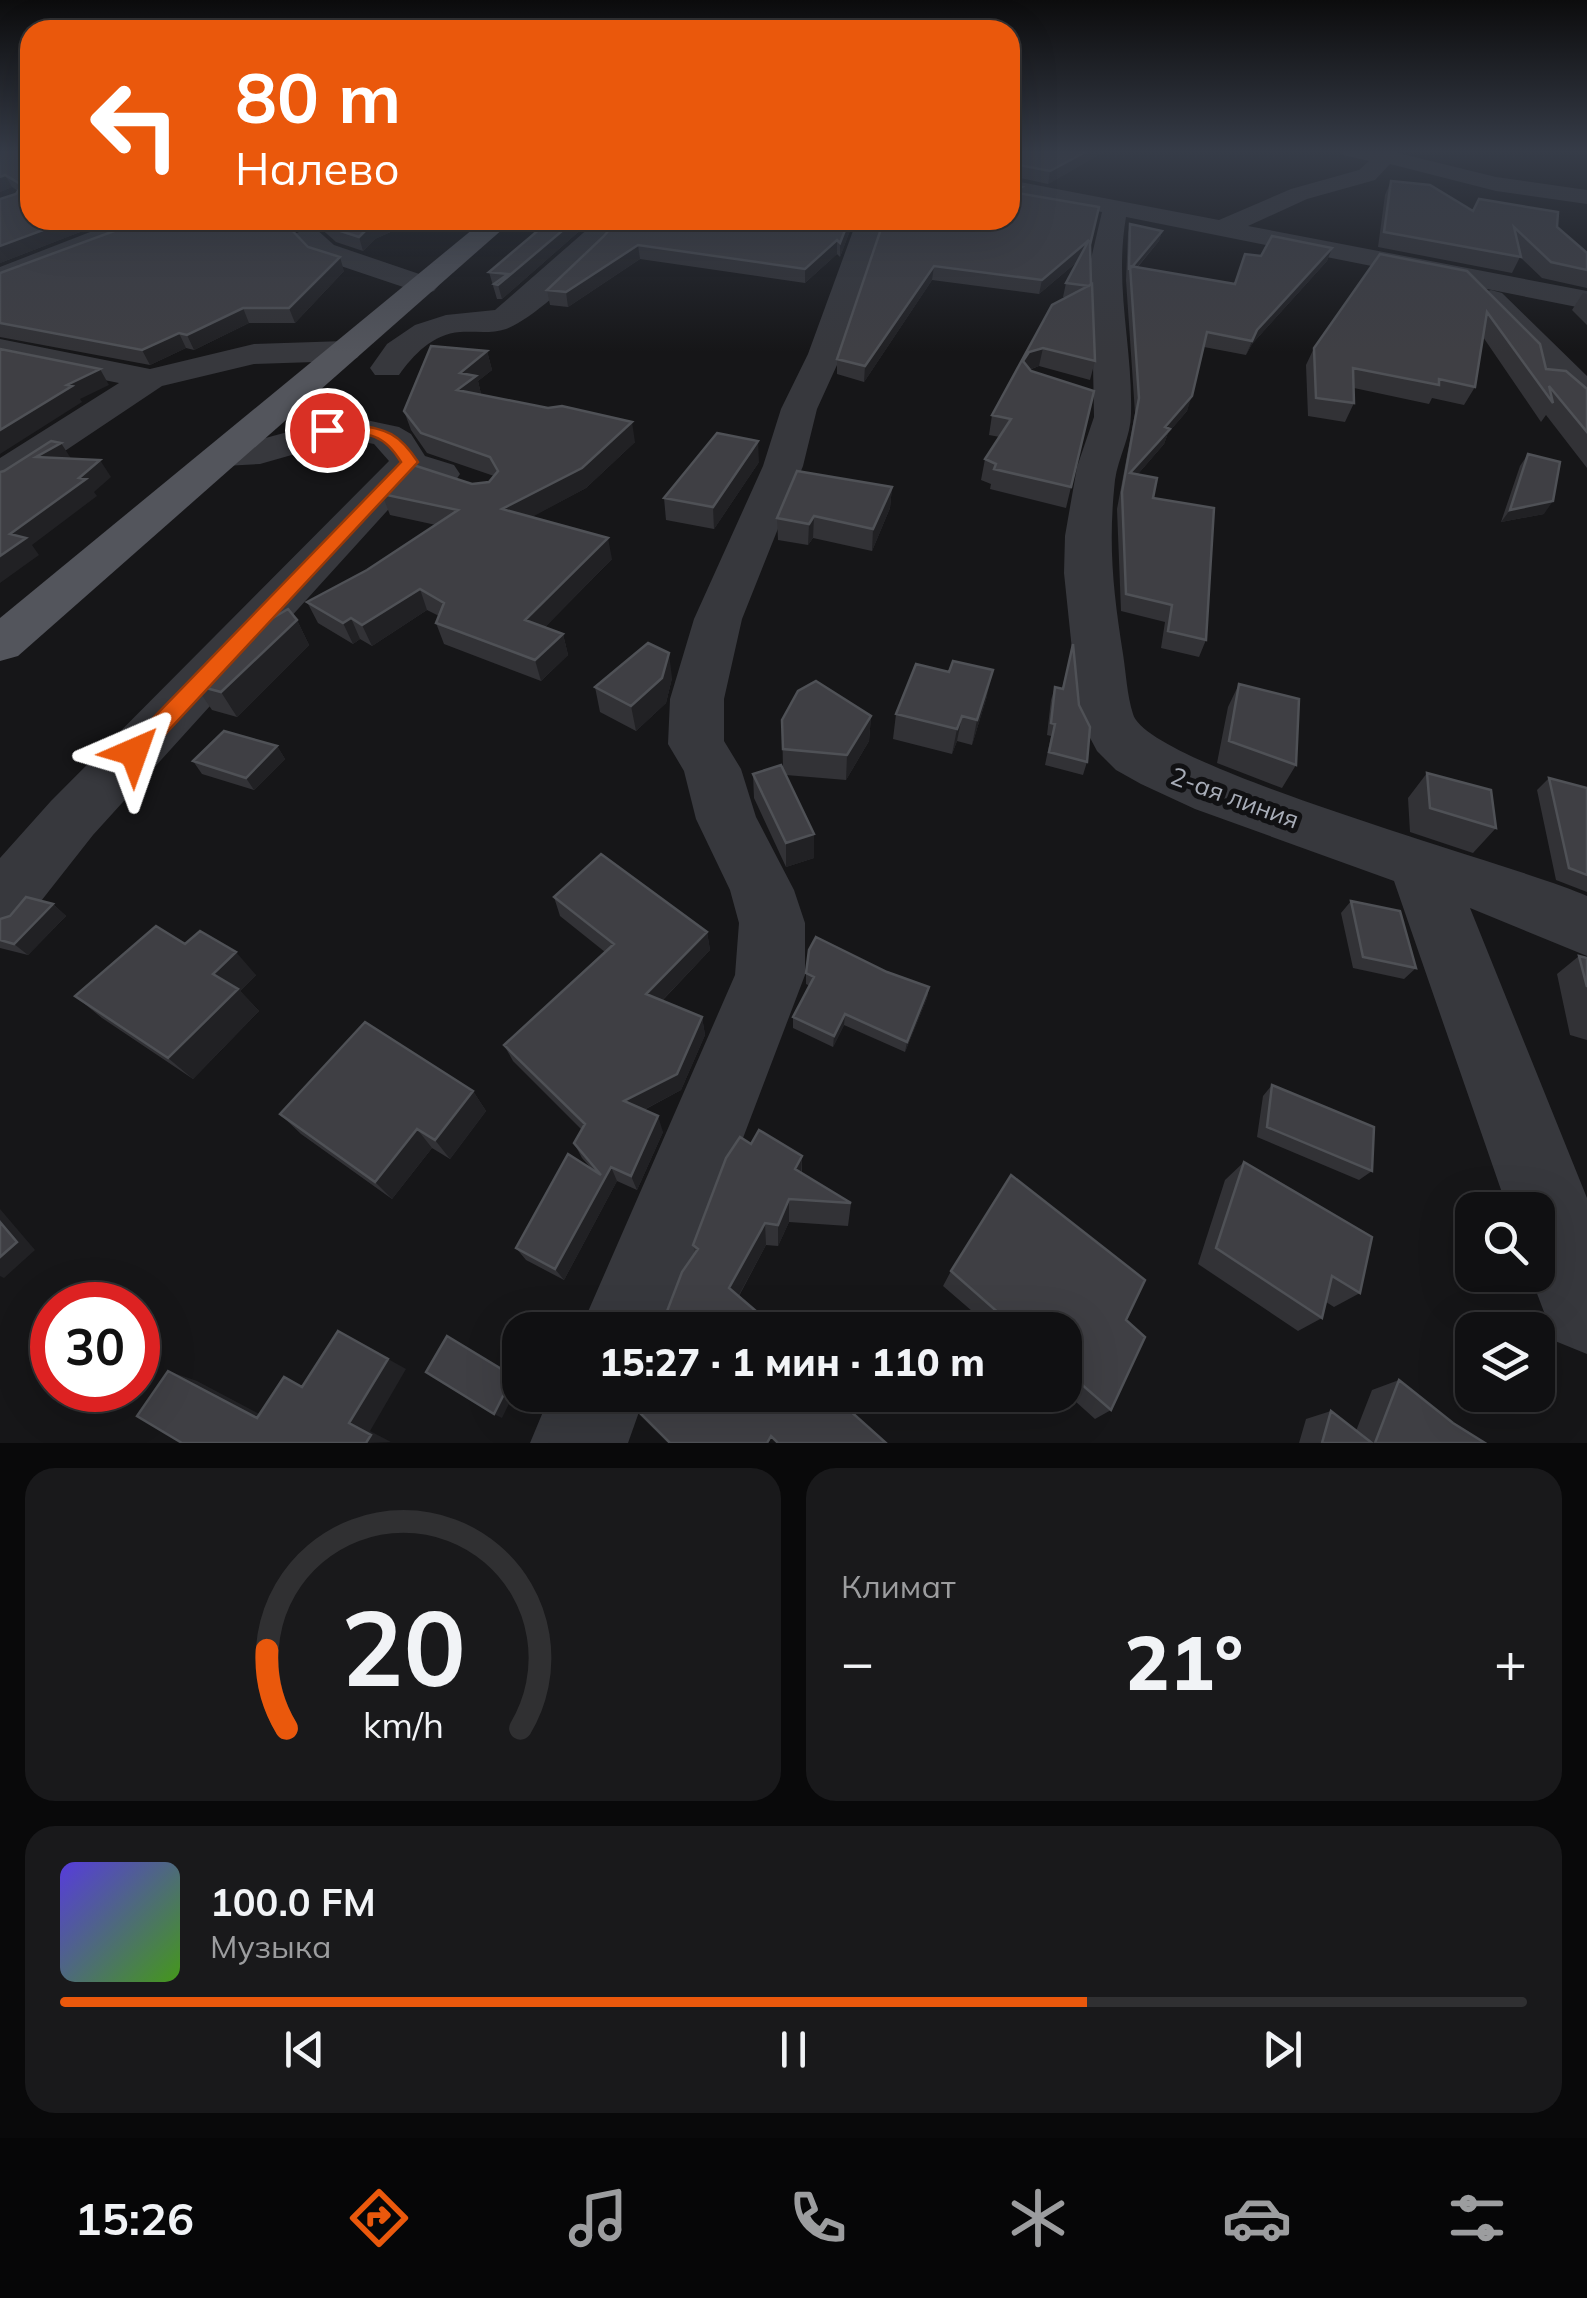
<!DOCTYPE html>
<html lang="ru">
<head>
<meta charset="utf-8">
<style>
	:root { --surface:#101012; --page:#19191b; --text:#f1f3f6; --muted:#9c9d9f; --line:#303032; --accent:#ea580c }
	body { margin:0; font-family:Mulish,sans-serif; background:var(--page); color:var(--text); height:100vh; display:flex; flex-direction:column; font-size:38px; white-space:nowrap }
	* { box-sizing:border-box; margin:0 }
	p { font-size:32px; color:var(--muted) }
	.icon { flex:none; width:55px; height:55px; fill:none; stroke:currentColor; stroke-width:2; stroke-linecap:round; stroke-linejoin:round }
	.map { position:relative; height:1443px; overflow:hidden }
	.drawer { display:flex; flex-direction:column; gap:25px; padding:25px; background:#09090a; flex:1 }
	.drawer>* { flex:none }
	.top-card { position:absolute; left:20px; top:20px; width:1000px; height:210px; border-radius:30px; box-shadow:0 10px 40px #0002,0 0 0 2px var(--line); background:#ea580c; color:#fff; overflow:hidden }
	.buttons { position:absolute; left:1455px; top:1192px; display:grid; gap:20px }
	.buttons a { display:grid; place-items:center; width:100px; height:100px; border-radius:20px; background:var(--surface); box-shadow:0 10px 40px #0002,0 0 0 2px var(--line); font-size:50px }
	.speed { position:absolute; left:30px; top:1282px; display:flex; gap:20px; font-size:50px; font-weight:700; text-align:center }
	.speed>* { display:grid; place-content:center; width:130px; height:130px; border-radius:50%; background:var(--surface); box-shadow:0 10px 40px #0002,0 0 0 2px var(--line); line-height:1 }
	.speed .limit { border:15px solid #d22; background:#fff; color:#111 }
	.pin { position:absolute; display:grid; place-items:center; width:85px; height:85px; color:#fff; margin:-42px; border:5px solid #fff; border-radius:50%; box-shadow:0 2px 10px #0007 }
	.me { position:absolute; width:110px; margin:-55px; rotate:43deg; stroke-linejoin:round; filter:drop-shadow(0 0 8px #0008) }
	.turn { display:flex; align-items:center; gap:35px; height:210px; padding:0 50px; font-size:45px }
	.turn .icon { width:130px; height:130px; stroke-width:2.5 }
	.turn b { display:block; font-size:70px; line-height:85px }
	.big { font-size:75px; font-weight:800; line-height:1.1 }
	.drawer .tile { flex:1; display:flex; flex-direction:column; justify-content:center; gap:15px; min-width:0; padding:0 35px; border-radius:30px; background:var(--page) }
	.drawer .dial { align-items:center; gap:0 }
	.dial svg { height:260px; overflow:visible; fill:none; stroke:var(--line); stroke-width:7; stroke-linecap:round; text-anchor:middle }
	.dial text { fill:var(--text); stroke:none }
	.song { display:flex; align-items:center; gap:30px }
	.cover { width:120px; height:120px; border-radius:15px; background:linear-gradient(135deg,hsl(250 70% 55%),hsl(100 70% 35%)) }
	.played { height:10px; border-radius:5px; background:linear-gradient(90deg,var(--accent) 70%,var(--line) 70%) }
	.keys { display:flex; justify-content:space-around; direction:ltr }
	.heat { display:flex; justify-content:space-between; align-items:center; font-size:55px; direction:ltr }
	.drawer .tiles { flex:1; display:grid; gap:25px; grid-template-columns:1fr 1fr }
	.tile:last-child { grid-column:span 2 }
	.trip { position:absolute; left:502px; top:1312px; width:580px; height:100px; border-radius:30px; background:var(--surface); box-shadow:0 10px 40px #0002,0 0 0 2px var(--line); font-weight:800; line-height:100px; text-align:center }
	.tabs { display:flex; height:160px; justify-content:space-around; align-items:center; background:#060607; color:var(--muted) }
	.tabs .icon { width:70px; height:70px }
	.tabs .active { color:var(--accent) }
	.tabs b { font-size:45px; color:var(--text) }
	.map>svg:first-child { display:block }
</style>
</head>
<body>
<div class="map">
<svg width="1587" height="1443" viewBox="0 0 1587 1443">
	<rect width="100%" height="100%" fill="#161618"/>
	<g fill="none" stroke-linecap="round" stroke-linejoin="round">
		<!-- minor -->
		<path fill="#37383d" fill-rule="evenodd" d="M1340,150H1386L1496,177L1587,190V204L1496,191L1390,164L1375,180L1307,199L1248,226L1587,291V309L1126,217C1114,287 1133,346 1131,414C1131,436 1118,458 1115,480C1108,544 1113,591 1123,654C1126,673 1127,695 1133,714C1148,767 1519,865 1587,896V956L1470,908L1587,1198V1354L1555,1341L1530,1275H1538V1210H1508L1394,881L1195,809L1141,784L1116,770L1097,751L1079,717L1064,573L1065,536L1077,467L1094,417L1091,259L1102,212L1010,194V180L1219,220L1291,189L1359,170L1369,161L1343,155Z
			M121,220H149L153,225L149,230L0,286V267Z
			M598,220H626C603,251 541,316 506,329C491,334 476,331 460,332C433,334 413,355 399,375H375L370,368L387,344L415,325L446,315L495,310Z
			M857,220H883L842,354L817,409L803,466L742,619L724,699V741L741,769L756,817L794,890L805,923V975L670,1330H580L735,975L739,923L730,890L696,819L684,771L668,744L670,699L694,619L763,466L781,409L808,354Z
			M307,227L316,229L334,245L434,279L439,285L434,291L424,294L314,257L294,235Z
			M1491,290L1502,293L1587,376V407L1574,404L1480,305L1476,299L1480,293Z
			M0,339L150,369L254,344L345,341L357,344L362,351L357,358L345,361L254,364L162,386L14,485L0,488V458L119,383L0,359Z
			M347,416L399,427L411,434L425,456L454,465L460,474L454,483L440,486L416,479L93,835L23,924L0,932V858L51,801L389,461L374,444L348,439L260,464L224,466L210,462L204,454L210,446L258,440Z
			M550,1395H645L628,1443H530Z"/>
		<!-- major -->
		<path fill="#53555c" fill-rule="evenodd" d="M484,220H513L18,656L0,661V618Z"/>
	</g>
	<!-- wall -->
	<path fill="#323236" d="M0,150H30V220H111L0,263L18,191L12,187L0,192Z
		M1010,150H1107L1048,184L1011,176Z
		M1391,181L1473,211L1557,227L1587,253V288L1542,278L1520,257L1512,273L1378,247L1385,195Z
		M1022,187L1021,194L1090,246L1095,361L1090,380L1039,366L1029,370L1031,371L1094,391L1066,508L990,489L991,484L981,480L985,459L1000,437L989,435L992,415L1067,298L1063,297L1066,283L1078,261L1039,294L932,280L864,382L837,374V359L884,220Z
		M144,220H417L375,239L363,251L336,242L317,225L305,224L293,231L308,247L344,271L295,323H249L194,350L186,348L150,365L0,337V273Z
		M533,220H592L502,299H497L489,272L534,234L531,221Z
		M618,220H854L840,257L837,254L805,283L640,259L568,307L550,305L547,290L603,237Z
		M1130,224L1162,231L1159,241L1137,268L1235,284L1261,256L1332,248L1327,261L1252,344L1246,355L1204,347L1187,411L1168,433L1164,444L1138,474L1153,498L1206,640L1199,657L1161,648L1165,622L1121,611L1117,509L1135,413L1126,280L1128,233Z
		M1467,271L1546,369L1587,389V468L1546,415L1541,422L1483,337L1475,387L1464,405L1432,398L1429,404L1354,388V403L1345,422L1308,416L1306,365L1314,348Z
		M1583,293L1587,294V325L1572,310Z
		M487,351L492,370L478,381L481,394L635,442L586,488L531,517L612,559L545,627L563,634L568,655L541,681L444,644L436,623L439,616L427,610L372,646L360,639L353,644L318,623L307,602L367,570L436,525L390,515L382,494L489,482L494,476L427,453L411,430L404,411Z
		M1528,454L1544,514L1501,522L1520,466Z
		M759,462L714,529L666,520L664,498Z
		M892,487L890,508L872,551L813,538L808,545L778,540L777,518Z
		M297,620L309,645L237,717L212,710L195,685Z
		M1073,644L1087,762L1083,775L1045,765L1051,736L1047,735L1051,700L1055,687L1062,689Z
		M672,678L666,703L636,731L600,712L595,687Z
		M1239,684L1296,765L1282,788L1217,763L1228,707Z
		M987,696L972,745L957,741L952,754L893,739L896,714Z
		M871,716L869,741L846,780L786,775L814,834V858L786,867L754,798L753,774L783,769L782,720Z
		M277,746L285,759L254,790L202,774L193,761Z
		M1427,773L1496,828L1473,853L1410,832L1408,798Z
		M1549,778L1587,788V892L1556,880L1537,790Z
		M554,897L707,932L710,950L662,1001L702,1017L705,1035L681,1090L644,1110L663,1132L637,1190L617,1181L564,1280L526,1260L516,1248L590,1167L582,1158L574,1143L582,1130L513,1061L504,1045L605,952L560,916Z
		M1351,901L1416,968L1404,979L1353,968L1341,913Z
		M53,904L66,916L28,955L0,948V919Z
		M185,944L256,975L240,991L259,1011L193,1079L102,1018L75,996Z
		M1579,956L1587,958V1040L1570,1035L1557,974Z
		M887,972L929,987L927,998L905,1052L844,1025L833,1047L793,1028V1017L810,986L806,984V973Z
		M1272,1085L1372,1171L1359,1180L1257,1137L1263,1096Z
		M473,1091L486,1111L450,1159L432,1148L392,1199L301,1134L280,1114Z
		M751,1144L802,1156V1173L851,1203L848,1226L789,1222L778,1246L766,1245L739,1296L666,1314L695,1253L693,1245Z
		M1244,1162L1360,1293L1334,1307L1326,1302L1322,1318L1298,1331L1198,1264L1225,1180Z
		M951,1271L1126,1320L1111,1410L1095,1419L1065,1392V1330H994L943,1286Z
		M1399,1380L1453,1423L1485,1443H1299L1306,1419L1331,1411L1356,1431L1372,1390Z"/>
	<!-- shaded-wall -->
	<path fill="#212124" d="M1089,150H1107L1048,184L1050,171Z
		M5,175L12,187L0,192V177Z
		M70,220H111L0,263V246Z
		M287,220H304L305,224L292,232L286,224Z
		M383,220H417L375,239L363,251L359,237L371,225Z
		M575,220H592L502,299L498,285Z
		M849,220H854L840,257V243Z
		M1162,231L1159,241L1130,275V269Z
		M837,240V254L805,283V269Z
		M1089,240L1086,254L1039,294L1042,280Z
		M638,245L640,259L568,307L566,292Z
		M1332,248L1327,261L1252,344L1246,355L1257,330Z
		M340,257L344,271L295,323L289,308Z
		M934,266L932,280L864,382L865,366Z
		M243,308L249,323L194,350L187,335Z
		M179,333L186,348L150,365L142,350Z
		M1043,348L1039,366L1025,371L1023,361L1029,352Z
		M487,351L492,370L478,381L481,394L457,390L460,373Z
		M100,369L109,385L80,399L82,402L0,454V430L67,385Z
		M1192,396L1187,411L1168,433L1164,444L1125,489L1130,473L1165,427Z
		M632,422L635,442L586,488L508,530L502,509Z
		M758,441L759,462L714,529L713,507Z
		M61,443L72,460L36,457Z
		M100,460L111,477L94,492L97,496L32,545L39,555L0,583V556L10,534Z
		M892,487L890,508L872,551L873,529Z
		M1553,501L1544,514L1501,522L1510,510Z
		M814,516L813,538L808,545L809,524Z
		M608,538L612,559L531,641L525,620Z
		M420,589L427,610L372,646L362,625Z
		M351,618L360,639L353,644L343,623Z
		M297,620L309,645L237,717L221,692Z
		M563,634L568,655L541,681L535,660Z
		M669,653L672,678L666,703L636,731L631,706Z
		M993,670L987,696L972,745L977,720Z
		M871,716L869,741L846,780L847,755Z
		M962,716L957,741L952,754L957,729Z
		M277,746L285,759L254,790L246,778Z
		M814,834V858L786,867V843Z
		M53,904L66,916L28,955L14,944Z
		M707,932L710,950L651,1012L646,994Z
		M236,952L256,975L240,991L259,1011L193,1079L168,1058L213,974Z
		M929,987L927,998L905,1052L907,1042Z
		M845,1014L844,1025L833,1047L834,1036Z
		M702,1017L705,1035L681,1090L630,1117L624,1101Z
		M473,1091L486,1111L450,1159L435,1140Z
		M658,1116L663,1132L637,1190L631,1176Z
		M417,1129L432,1148L392,1199L375,1182Z
		M802,1156L801,1181L795,1169Z
		M611,1167L617,1181L564,1280L555,1269Z
		M789,1199V1222L778,1246V1225Z
		M0,1209L35,1250L4,1278L0,1276Z
		M765,1223L766,1245L733,1306L729,1288Z
		M388,1359L406,1369L370,1431L391,1442L366,1443L349,1423Z
		M168,1371L197,1381L282,1426L257,1418Z
		M513,1376L520,1381L502,1418L494,1414Z"/>
	<!-- building -->
	<path fill="#3f3f44" stroke="#4f5156" stroke-width="2.5" d="M0,150H30V220H70L0,246V199L16,194L22,185L5,175L0,177Z
		M1010,150H1089L1050,171L1013,164L1010,166Z
		M1391,181L1430,185L1473,211L1479,199L1558,212L1557,227L1587,253V270L1551,262L1514,227L1521,257L1384,232Z
		M1010,184L1022,187L1012,192L1099,207L1090,245L1091,284L1089,286L1066,283L1089,240L1042,280L934,266L865,366L837,359L884,220H1010Z
		M144,220H287L286,224L308,247L340,257L289,308H243L187,335L179,333L142,350L0,323V273Z
		M321,220H383L371,225L359,237L331,228Z
		M533,220H575L498,285L494,284L508,274L489,272L547,223L531,221Z
		M618,220H849L840,243L837,240L805,269L638,245L566,292L547,290L603,237Z
		M1130,224L1162,231L1132,267L1130,266L1129,270Z
		M1272,236L1332,248L1257,330L1252,341L1207,332L1192,396L1165,427L1170,429L1130,473L1157,478L1153,498L1214,508L1206,640L1168,631L1172,605L1126,594L1122,492L1139,398L1130,266L1235,284L1245,254L1261,256Z
		M1380,254L1467,271L1540,344L1546,369L1566,371L1587,389V432L1549,386L1553,403L1487,312L1475,387L1439,379V385L1353,368L1354,403L1316,398L1314,348Z
		M1092,284L1095,361L1043,348L1029,352L1023,361L1031,371L1094,391L1071,487L994,469L996,464L985,459L1011,419L992,415L1052,305Z
		M431,346L487,351L460,373L476,376L457,390L548,408L562,406L632,422L582,468L502,509L608,538L525,620L563,634L535,660L436,623L444,603L420,589L362,625L351,618L343,623L307,602L367,570L458,510L382,494L410,464L472,484L489,482L498,471L490,457L421,433L404,411Z
		M0,349L100,369L67,385L72,386L0,430Z
		M717,433L758,441L713,507L664,498Z
		M51,441L61,443L36,457L100,460L79,478L86,479L10,534L26,538L0,556V472L4,471Z
		M1528,454L1560,462L1553,501L1510,510Z
		M797,471L892,487L873,529L814,516L809,524L777,518Z
		M288,609L297,620L221,692L195,685L242,636Z
		M648,643L669,653L662,678L631,706L595,687Z
		M1073,644L1079,705L1090,727L1087,762L1049,752L1055,724L1051,723L1055,687L1063,689Z
		M953,661L993,670L977,720L962,716L957,729L896,714L916,664L949,672Z
		M816,681L871,716L847,755L783,749L782,720L798,691Z
		M1239,684L1299,699L1296,765L1229,741Z
		M224,731L277,746L246,778L193,761Z
		M781,765L814,834L786,843L753,774Z
		M1427,773L1491,790L1496,828L1430,808Z
		M1549,778L1587,788V875L1569,868Z
		M601,854L707,932L646,994L702,1017L677,1074L624,1101L658,1116L631,1176L611,1167L555,1269L516,1248L568,1154L601,1175L574,1143L585,1124L504,1045L614,944L554,897Z
		M26,897L53,904L14,944L0,940V919L10,916Z
		M1351,901L1400,911L1416,968L1363,957Z
		M156,926L185,944L200,931L236,952L213,974L238,989L168,1058L75,996Z
		M816,937L887,972L929,987L907,1042L845,1014L834,1036L793,1017L814,977L806,973L809,950Z
		M1579,956L1587,958V987Z
		M365,1022L473,1091L435,1140L417,1129L375,1182L280,1114Z
		M1272,1085L1374,1127L1372,1171L1267,1127Z
		M759,1130L802,1156L795,1169L851,1203L789,1199L778,1225L765,1223L729,1288L778,1330H642L651,1317L666,1314L682,1272L698,1249L693,1245L726,1158L740,1137L751,1144Z
		M1244,1162L1372,1237L1360,1293L1332,1276L1322,1318L1216,1248Z
		M1011,1175L1145,1280L1126,1320L1145,1337L1111,1410L1065,1370V1330H1018L951,1271Z
		M0,1222L17,1242L0,1257Z
		M338,1331L388,1359L349,1423L371,1435L366,1443H182L137,1416L168,1371L257,1418L284,1377L302,1387Z
		M447,1336L513,1376L494,1414L426,1372Z
		M1399,1380L1453,1423L1485,1443H1375Z
		M633,1395H852L854,1397L848,1409L886,1443H778L771,1436L767,1443H670L631,1404Z
		M1331,1411L1372,1443H1322Z"/>
	<!-- sky -->
	<linearGradient id="sky" x2="0" y2="1"><stop stop-color="#0c0c0d"/><stop offset="0.43" stop-color="#363c48"/><stop offset="1" stop-color="#363c48" stop-opacity="0"/></linearGradient>
	<rect width="1587" height="352" fill="url(#sky)"/>
	<!-- route -->
	<path fill="#ea580c" stroke="#983908" stroke-width="2.5" d="M347,423C385,430 396,429 418,462L142,759H126L122,752L126,746L401,462C372,414 345,447 319,430Z"/>
	<g text-anchor="middle" dominant-baseline="central" stroke-width="10" stroke-linejoin="round" paint-order="stroke">
		<!-- street labels -->
		<g font-size="25" fill="#a8adb8" stroke="#111113">
			<text transform="translate(1235 797) rotate(20)">2-ая линия</text>
		</g>
	</g>
</svg>
<div class="buttons">
<a><svg class="icon" aria-label="search" viewBox="0 0 24 24"><circle cx="10" cy="10" r="6"/><path d="M15 15l6 6"/></svg></a>
<a><svg class="icon" aria-label="layers" viewBox="0 0 24 24"><path d="M12 4l9 5-9 5-9-5zM3 14l9 5 9-5"/></svg></a>
</div>
<div class="speed"><div class="limit">30</div></div>
<div class="pin" style="left:327px;top:430px;background:#d93025"><svg class="icon" aria-label="arrive" viewBox="0 0 24 24"><path d="M6 21V4h12l-3 4 3 4H6"/></svg></div>
<svg class="me" style="left:134px;top:752px" viewBox="-20 -20 40 40"><path d="M0-17L14 15 0 8-14 15z" fill="#ea580c" stroke="#fff" stroke-width="4"/></svg>
<div class="trip">15:27 · 1 мин · 110 m</div>
<div class="top-card">
<div class="turn"><svg class="icon" aria-label="left" viewBox="0 0 24 24"><path d="M17 20v-9H6M10 6l-5 5 5 5"/></svg><div><b>80 m</b>Налево</div></div>
</div>
</div>
<section class="drawer">
<div class="tiles">
<div class="tile dial"><svg viewBox="0 0 100 80">
<path d="M14 69A42 42 0 1 1 86 69"/>
<path d="M14 69A42 42 0 0 1 8 45" stroke="#ea580c"/>
<text x="50" y="56" font-size="32" font-weight="700">20</text>
<text x="50" y="72" font-size="11">km/h</text>
</svg></div>
<div class="tile"><p>Климат</p>
<div class="heat"><a>−</a><b class="big">21°</b><a>+</a></div>
</div>
<div class="tile">
<div class="song"><i class="cover"></i><div><b>100.0 FM</b><p>Музыка</p></div></div>
<div class="played"></div>
<div class="keys"><svg class="icon" aria-label="previous" viewBox="0 0 24 24"><path d="M18 5L8 12l10 7zM5 5v14"/></svg><svg class="icon" aria-label="pause" viewBox="0 0 24 24"><path d="M8 5v14M16 5v14"/></svg><svg class="icon" aria-label="next" viewBox="0 0 24 24"><path d="M6 5l10 7-10 7zM19 5v14"/></svg></div>
</div>
</div>
</section>
<nav class="tabs">
<b>15:26</b>
<svg class="icon active" aria-label="directions" viewBox="0 0 24 24"><path d="M12 3l9 9-9 9-9-9zM9 14v-3h6M13 9l2 2-2 2"/></svg>
<svg class="icon" aria-label="music" viewBox="0 0 24 24"><path d="M9 18V5l10-2v13"/><circle cx="6" cy="18" r="3"/><circle cx="16" cy="16" r="3"/></svg>
<svg class="icon" aria-label="phone" viewBox="0 0 24 24"><path d="M5 4h4l2 5-3 2q2 4 5 5l2-3 5 2v4C11 20 4 13 5 4z"/></svg>
<svg class="icon" aria-label="climate" viewBox="0 0 24 24"><path d="M12 3v18M4 7l16 10M4 17L20 7"/></svg>
<svg class="icon" aria-label="car" viewBox="0 0 24 24"><path d="M5 17H2v-5l4-1 3-4h7l3 4 3 1v5h-3M9 17h6M6 11h13"/><circle cx="7" cy="17" r="2"/><circle cx="17" cy="17" r="2"/></svg>
<svg class="icon" aria-label="filters" viewBox="0 0 24 24"><path d="M4 7h16M4 17h16"/><circle cx="9" cy="7" r="2"/><circle cx="15" cy="17" r="2"/></svg>
</nav>
</body>
</html>
